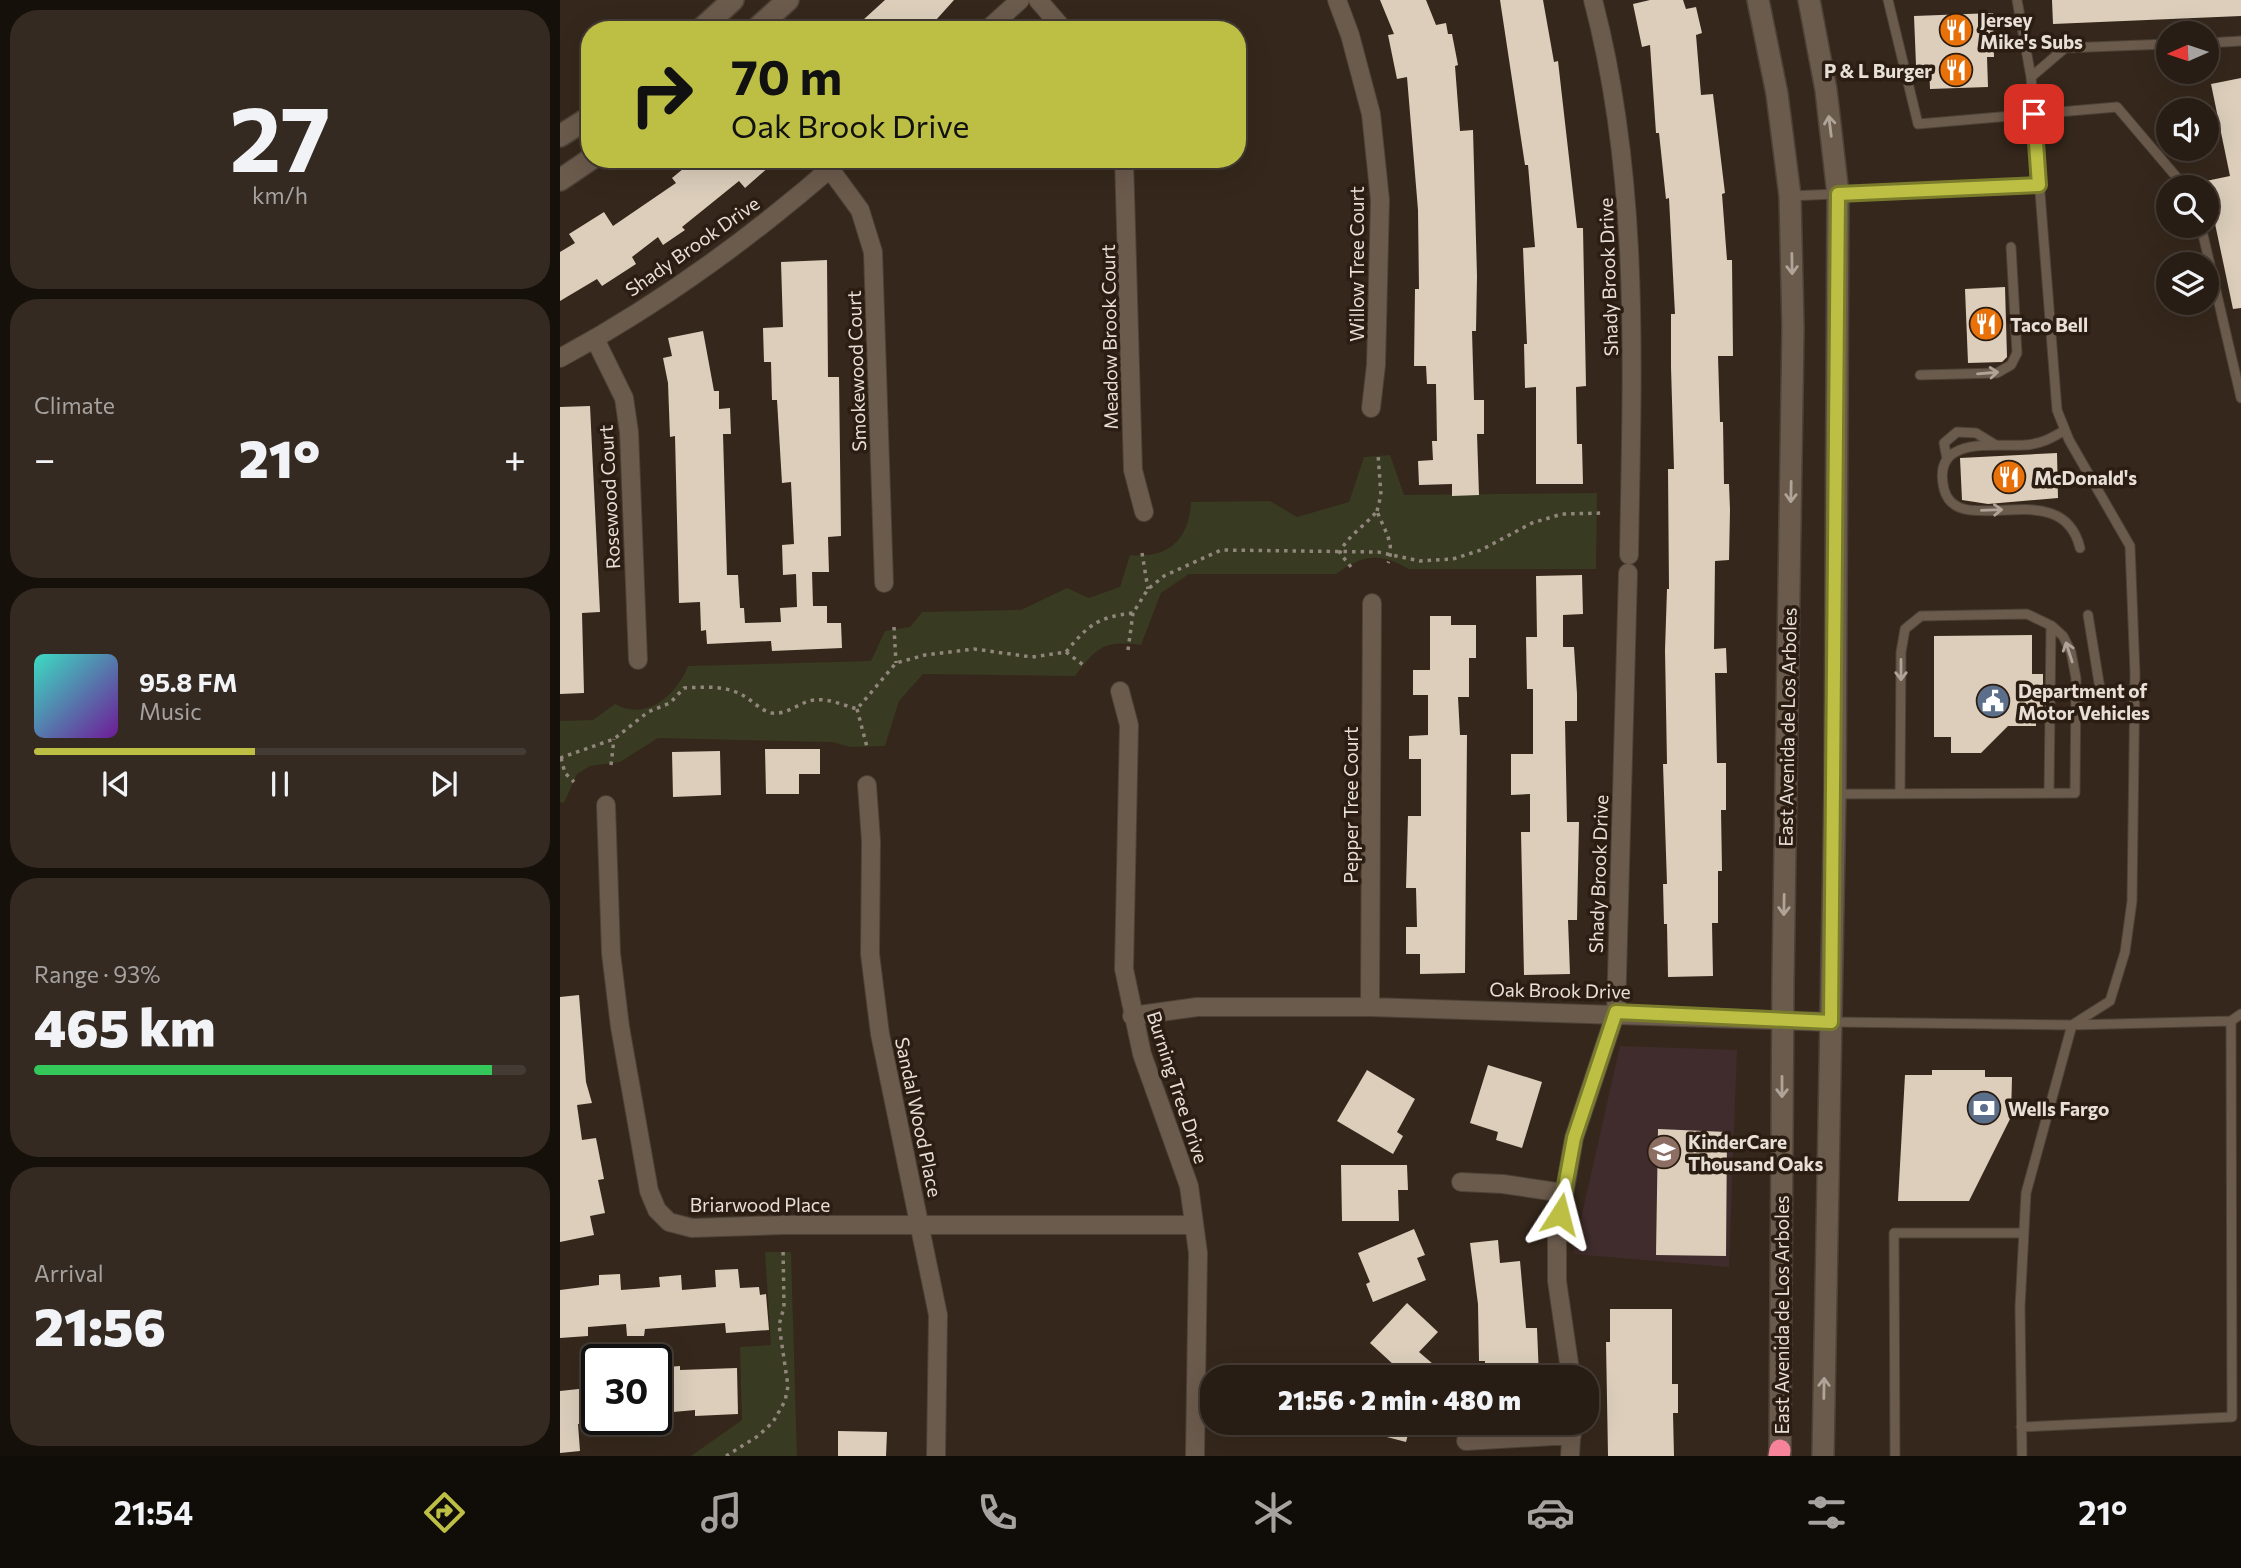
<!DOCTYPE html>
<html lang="en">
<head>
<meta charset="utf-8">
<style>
	:root { --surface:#281d14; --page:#342a22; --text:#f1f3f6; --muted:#a5a2a0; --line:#443b34; --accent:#bcbf44 }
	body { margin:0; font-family:Commissioner,sans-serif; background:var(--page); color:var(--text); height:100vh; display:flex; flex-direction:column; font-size:26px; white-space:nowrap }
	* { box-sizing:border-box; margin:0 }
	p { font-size:23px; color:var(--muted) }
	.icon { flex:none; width:38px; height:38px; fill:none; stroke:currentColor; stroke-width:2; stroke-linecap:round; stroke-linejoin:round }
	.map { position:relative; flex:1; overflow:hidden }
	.drawer { display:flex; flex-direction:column; gap:10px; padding:10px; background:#16100b; width:560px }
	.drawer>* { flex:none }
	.hud { position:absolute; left:21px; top:21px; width:665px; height:147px; border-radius:28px; box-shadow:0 7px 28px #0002,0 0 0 2px var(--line); background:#bcbf44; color:#111; overflow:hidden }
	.needle { width:46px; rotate:267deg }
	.controls { position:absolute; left:1596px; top:21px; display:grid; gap:14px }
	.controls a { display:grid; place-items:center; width:63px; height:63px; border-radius:50%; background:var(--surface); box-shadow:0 7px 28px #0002,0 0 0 2px var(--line); font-size:35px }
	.speed { position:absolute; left:21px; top:1344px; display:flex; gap:14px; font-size:35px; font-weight:700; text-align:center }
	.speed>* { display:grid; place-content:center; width:91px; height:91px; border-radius:50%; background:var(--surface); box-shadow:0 7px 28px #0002,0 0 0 2px var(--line); line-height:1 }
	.speed .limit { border:4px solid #111; border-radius:10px; background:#fff; color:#111 }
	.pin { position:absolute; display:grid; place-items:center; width:60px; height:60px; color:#fff; margin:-30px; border-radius:14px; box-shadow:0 4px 10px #0006 }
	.me { position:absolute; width:77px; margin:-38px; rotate:9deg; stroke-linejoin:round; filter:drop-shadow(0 0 5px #0008) }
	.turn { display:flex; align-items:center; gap:24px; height:147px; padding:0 35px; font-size:32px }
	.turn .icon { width:91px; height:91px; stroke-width:2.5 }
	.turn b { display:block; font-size:49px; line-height:60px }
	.big { font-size:52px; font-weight:800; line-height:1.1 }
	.drawer .card { flex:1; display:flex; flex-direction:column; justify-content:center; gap:10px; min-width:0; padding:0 24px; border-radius:28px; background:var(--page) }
	.drawer .dial { align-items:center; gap:0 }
	.dial b { font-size:91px; line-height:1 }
	.song { display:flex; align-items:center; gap:21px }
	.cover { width:84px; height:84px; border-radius:10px; background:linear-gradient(135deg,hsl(170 70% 55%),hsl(280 70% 35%)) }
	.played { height:7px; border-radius:4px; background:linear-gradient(90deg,var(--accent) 45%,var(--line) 45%) }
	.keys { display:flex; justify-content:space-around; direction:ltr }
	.heat { display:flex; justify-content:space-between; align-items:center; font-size:38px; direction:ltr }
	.charge { height:10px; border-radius:5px; background:linear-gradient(90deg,#34c759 93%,var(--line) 0) }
	.trip { position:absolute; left:640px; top:1365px; width:399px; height:70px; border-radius:28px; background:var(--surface); box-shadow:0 7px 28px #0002,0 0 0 2px var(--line); font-weight:800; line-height:70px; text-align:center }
	.dock { display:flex; height:112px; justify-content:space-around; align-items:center; background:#100c08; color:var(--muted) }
	.dock .icon { width:49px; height:49px }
	.dock .current { color:var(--accent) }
	.dock b { font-size:32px; color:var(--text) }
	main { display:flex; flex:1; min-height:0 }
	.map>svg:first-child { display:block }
</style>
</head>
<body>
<main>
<section class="drawer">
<div class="card dial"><b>27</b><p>km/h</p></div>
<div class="card"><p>Climate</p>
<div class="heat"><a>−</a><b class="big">21°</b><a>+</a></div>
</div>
<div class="card">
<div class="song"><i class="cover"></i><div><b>95.8 FM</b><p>Music</p></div></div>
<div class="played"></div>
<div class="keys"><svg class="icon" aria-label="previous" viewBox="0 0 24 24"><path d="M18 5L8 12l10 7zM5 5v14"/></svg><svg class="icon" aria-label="pause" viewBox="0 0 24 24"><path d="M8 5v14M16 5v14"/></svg><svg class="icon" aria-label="next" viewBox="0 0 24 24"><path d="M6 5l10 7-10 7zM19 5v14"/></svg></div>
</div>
<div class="card"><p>Range · 93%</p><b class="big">465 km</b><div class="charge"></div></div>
<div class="card"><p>Arrival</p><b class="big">21:56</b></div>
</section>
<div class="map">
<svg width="1681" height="1456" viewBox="0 0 1681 1456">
	<rect width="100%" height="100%" fill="#35271b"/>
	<!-- education -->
	<path fill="#402c2c" d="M1060,1046L1177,1050L1169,1267L1013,1254Z"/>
	<!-- green -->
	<path fill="#383a21" d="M830,455L844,495L1037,493L1036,569H848C821,552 801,555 776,574H629L601,593L581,645C544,640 537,647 515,676L363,674L339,701L325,746L291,747L272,742L98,738L60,762L30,766L17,774L4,803L0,802V721L33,720L55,704C87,722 117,694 128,666L311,661L325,631L350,627L362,612L461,610L507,588L529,598L560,587L570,555C608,559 629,540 631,502L710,501L737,517L789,502L804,457Z
		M205,1252H231L237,1456H131L182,1420L180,1347L211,1345Z"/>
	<!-- building -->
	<path fill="#dccebb" d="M325,0H394L367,30H292Z
		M820,0H866L876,25L886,23L888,34H892L898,65L895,66L900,131L913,130L917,276L916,331H912L914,400H924V434H917L919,495L892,496V484L859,485L858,461L873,460L872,441H877L876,384H867L866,366H854L855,289H859L858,210L847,77L837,79L828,35L834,34Z
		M940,0H983L994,62L998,61L1017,228H1023L1026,386L1016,387L1017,444H1022L1023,484H976V387L965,388L964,344H967L963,248L975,247L968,165H965Z
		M1090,0H1123L1126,9L1136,7L1142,33L1136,35L1141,95L1153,94L1165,193L1162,194L1167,260H1172L1173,356H1158L1160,422H1163L1164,484H1169L1170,510L1169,560L1155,561L1154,649L1166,648L1167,673H1155L1157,763H1166V810H1161L1162,871H1158V923H1152L1153,976L1108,977L1107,924H1104L1103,884H1107L1103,764H1107L1105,650L1107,589H1109L1108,469H1114L1111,367V314H1115L1109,198L1106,199L1099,133H1096L1090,45L1082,47L1073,4Z
		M1492,0H1681V16L1493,24Z
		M1433,13L1434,57H1427L1428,87L1370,89L1369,65H1356L1354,16Z
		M1681,78V308L1673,309L1646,181L1670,176L1651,84Z
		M135,159H218L185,188L179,181L122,227L125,230L103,245L98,237L72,257L76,264L42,286L37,279L0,301V252L15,243L9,234L44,212L53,226L116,183L112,178Z
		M267,260L268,377H279L281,536L268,537L269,572H252L253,606H267V623H281L282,648L212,651L211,641L147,644L146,630L141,631L140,602L119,603L115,436L110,437L108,383L103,358L112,356L108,338L143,331L154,391H159V409L170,408L171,434H163L167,575H178L180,608H184L185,623L221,622L220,608L237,607L236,574L223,575L222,545L234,544L231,482L222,483L217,400H212L211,362H204L203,328L223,327L221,262Z
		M1445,287L1447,357L1442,362L1408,363L1405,289Z
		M30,406L40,612L22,613L24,693L0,694V407Z
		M1497,453L1498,498L1428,504L1402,500L1400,458Z
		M1022,575L1023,614L1003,615V647H1014L1017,694V721H1005L1007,822H1019L1017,920H1008L1010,974L964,975L961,832H970V794L951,795V754H973V689H967L966,637H977L976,576Z
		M870,616H891V625H916V658H909V697H898L900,735H907L905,973L860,974V954H846V927H857L856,888H846L848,816H861V759H849V736L868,735V695H853V670H870Z
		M1472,635V674H1483V709L1476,715V726H1448L1421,753H1391V737H1374V636Z
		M205,749H260V774H239V794H206Z
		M160,751L161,795L113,797L112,752Z
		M19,995L26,1082L32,1103L17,1105L22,1140L36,1138L44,1179L38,1180L45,1213L30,1216L34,1235L0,1242V997Z
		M928,1065L982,1082L962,1148L936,1140L938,1132L910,1123Z
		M807,1070L855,1099L837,1132L843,1136L833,1154L777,1121Z
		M1372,1070H1425V1077H1452L1451,1117L1409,1201H1338L1345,1075H1372Z
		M1098,1129L1167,1132L1166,1256L1096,1255Z
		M781,1165H847L848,1190H838L839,1221H782Z
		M854,1229L865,1255L857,1258L866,1280L813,1302L806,1284L810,1282L798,1253Z
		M938,1240L940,1263L960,1261L966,1328H977L979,1377H925V1361H919L918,1304L910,1243Z
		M178,1269L180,1288L199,1287L200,1295L206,1294L209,1330L166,1333L165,1323L85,1329L84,1336H67L66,1324L28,1327V1336L0,1338V1290L39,1285V1275L60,1274L61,1290L100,1287L99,1277L121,1275L122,1290L156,1287L155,1270Z
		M847,1303L878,1332L859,1352L873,1364L860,1377H847L810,1343Z
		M1050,1309H1112V1384H1118V1413H1113L1114,1456H1048L1046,1342H1050Z
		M120,1366V1370L177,1368L178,1414L135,1416V1410L102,1413L101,1408H96V1368Z
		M37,1387V1423L18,1424L20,1451L0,1453V1391Z
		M797,1423H851L846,1442L796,1429Z
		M278,1431L327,1432L326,1456H278Z"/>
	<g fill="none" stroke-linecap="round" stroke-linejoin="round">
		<defs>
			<path id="lane" d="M1328,0L1358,124L1557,107L1625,187
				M1457,0L1471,77L1497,410L1509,440L1570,546L1575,673L1572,901L1565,952L1550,1001L1512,1025L1466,1193L1460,1307L1462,1456
				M1647,43L1681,41
				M1471,77L1505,48L1608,44
				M1230,196L1479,185
				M1641,226L1681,398
				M1360,375L1437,373L1451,365L1457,353L1451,247
				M1505,430C1492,438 1481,444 1465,445C1434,447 1371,435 1384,489C1397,542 1502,472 1520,548
				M1387,459L1384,443L1397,432L1416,433L1434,444
				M1516,699L1540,689L1528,615
				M1489,793L1491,626
				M1277,794L1515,793L1516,678L1511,652L1503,636L1492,626L1467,614L1361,616L1345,629L1341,652L1340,793
				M1271,1022L1512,1025L1671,1021L1681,1014
				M1461,1427L1672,1417L1671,1021
				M1335,1456L1334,1233H1463"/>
			<path id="street" d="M478,0L504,30
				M777,0L790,35L811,114L820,200L816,365L811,408
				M1033,0C1081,182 1072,369 1069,555
				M427,30L460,0
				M564,159L573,470L584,512
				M270,169L300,210L313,252L324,583
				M35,339L64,398L69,432L78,660
				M0,358C100,304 196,234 281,159
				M560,691L569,725L564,969L582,1054L629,1186L638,1253L635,1456
				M307,785L311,841L310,954L320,1034L378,1315L376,1456
				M46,805L51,953L60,1027L89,1191L97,1210L109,1222L132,1228L223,1225H634
				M810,1007L812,603
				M572,1016L637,1007H810L1271,1022
				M901,1182L943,1184L1003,1193
				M1011,1377L997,1281V1235L1014,1138L1056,1012L1068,573
				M906,1441L1012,1435
				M1010,1456L1012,1423"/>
			<path id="secondary" d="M1198,0L1217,94L1230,196L1233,328L1223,980L1220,1456
				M1249,0L1266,90L1278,194L1275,794L1263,1456
				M140,30L173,0
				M195,30L228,0
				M0,136L30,117
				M0,180L31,159"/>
			<path id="highway" d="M1219,1456L1220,1450"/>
		</defs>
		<!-- lane casing -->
		<use href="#lane" stroke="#4d4237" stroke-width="11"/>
		<!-- street casing -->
		<use href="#street" stroke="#4d4237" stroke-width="20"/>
		<!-- secondary casing -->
		<use href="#secondary" stroke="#4d4237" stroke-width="24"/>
		<!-- highway casing -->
		<use href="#highway" stroke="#4d4237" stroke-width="24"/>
		<!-- path -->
		<path stroke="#91867c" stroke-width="3.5" stroke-dasharray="3.5 5" stroke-linecap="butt" d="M817,511L821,495L818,454
			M582,553L588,589
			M791,567L780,553C784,539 807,524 817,511C823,528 836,544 828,563
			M334,627L336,663
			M568,650L573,613
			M506,652L526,667
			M297,709L307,747
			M0,758L54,739L88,712L110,703L124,688C144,687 166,685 184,696C193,701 201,711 212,713C228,715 239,702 254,700C268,698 283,705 297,709L336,663L365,655L414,649L472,657L506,652C528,625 538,617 573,613L588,589L604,576L661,550L818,552L860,561L893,559L921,550L972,523L1002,514L1044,513
			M1,758L5,773L14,782
			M51,765L54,739
			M166,1456L198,1436L213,1422L225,1401L228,1386L219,1325L224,1307L223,1247"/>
		<!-- lane -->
		<use href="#lane" stroke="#6b5b4d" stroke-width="9"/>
		<!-- street -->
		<use href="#street" stroke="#6b5b4d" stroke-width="18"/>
		<!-- secondary -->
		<use href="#secondary" stroke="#6b5b4d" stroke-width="21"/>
		<!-- highway -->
		<use href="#highway" stroke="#f6839a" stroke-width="21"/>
	</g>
	<!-- one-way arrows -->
	<defs><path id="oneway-shaft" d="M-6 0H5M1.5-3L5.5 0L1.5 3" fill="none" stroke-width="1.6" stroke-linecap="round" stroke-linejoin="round" transform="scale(1.75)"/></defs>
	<g stroke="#b0a499">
		<use href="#oneway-shaft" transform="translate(1270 126) rotate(-97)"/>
		<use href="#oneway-shaft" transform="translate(1232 264) rotate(89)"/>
		<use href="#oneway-shaft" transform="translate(1428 373) rotate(-5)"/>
		<use href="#oneway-shaft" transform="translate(1231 492) rotate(91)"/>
		<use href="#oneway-shaft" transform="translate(1432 510) rotate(-2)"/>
		<use href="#oneway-shaft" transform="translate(1509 652) rotate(-108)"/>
		<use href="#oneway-shaft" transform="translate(1341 670) rotate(90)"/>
		<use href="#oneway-shaft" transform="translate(1224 905) rotate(91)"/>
		<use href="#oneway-shaft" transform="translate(1222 1087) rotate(90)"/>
		<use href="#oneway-shaft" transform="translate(1264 1388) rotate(-89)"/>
	</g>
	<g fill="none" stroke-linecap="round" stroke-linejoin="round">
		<defs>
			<path id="route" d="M1000,1214L1014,1138L1056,1012L1271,1022L1278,194L1479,185L1474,114"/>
		</defs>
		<!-- route casing -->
		<use href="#route" stroke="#7a7c2c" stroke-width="18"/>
		<!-- route -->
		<use href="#route" stroke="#bcbf44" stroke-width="12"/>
	</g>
	<!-- icons -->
	<defs>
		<symbol id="restaurant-disc" viewBox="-11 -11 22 22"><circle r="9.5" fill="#e8710a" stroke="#2b1d12"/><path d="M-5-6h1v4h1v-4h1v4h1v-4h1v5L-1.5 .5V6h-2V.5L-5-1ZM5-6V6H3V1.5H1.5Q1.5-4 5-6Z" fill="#fff"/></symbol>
		<symbol id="civic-disc" viewBox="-11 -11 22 22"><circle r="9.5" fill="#5c6f8a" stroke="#2b1d12"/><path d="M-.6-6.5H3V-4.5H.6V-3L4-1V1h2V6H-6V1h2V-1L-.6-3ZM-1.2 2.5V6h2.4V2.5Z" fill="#fff"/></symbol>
		<symbol id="bank-disc" viewBox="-11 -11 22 22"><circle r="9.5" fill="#5c6f8a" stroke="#2b1d12"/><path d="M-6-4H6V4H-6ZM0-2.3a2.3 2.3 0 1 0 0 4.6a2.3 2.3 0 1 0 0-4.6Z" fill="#fff"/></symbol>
		<symbol id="school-disc" viewBox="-11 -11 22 22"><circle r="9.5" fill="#8d6e63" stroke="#2b1d12"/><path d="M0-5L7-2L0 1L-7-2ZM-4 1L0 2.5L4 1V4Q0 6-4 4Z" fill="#fff"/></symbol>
	</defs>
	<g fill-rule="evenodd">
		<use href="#restaurant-disc" x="1377" y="11" width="38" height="38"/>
		<use href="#restaurant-disc" x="1377" y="51" width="38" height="38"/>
		<use href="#restaurant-disc" x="1407" y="305" width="38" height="38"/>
		<use href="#restaurant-disc" x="1430" y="458" width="38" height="38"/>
		<use href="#civic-disc" x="1414" y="682" width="38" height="38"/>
		<use href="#bank-disc" x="1405" y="1089" width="38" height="38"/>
		<use href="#school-disc" x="1085" y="1133" width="38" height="38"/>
	</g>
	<g text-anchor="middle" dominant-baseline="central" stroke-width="7" stroke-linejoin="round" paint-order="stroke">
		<!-- poi labels -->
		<g font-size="19" font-weight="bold" fill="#e8dfd7" stroke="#2b1d12" text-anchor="start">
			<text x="1420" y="19">Jersey<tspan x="1420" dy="22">Mike's Subs</tspan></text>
			<text x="1372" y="70" text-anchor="end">P &amp; L Burger</text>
			<text x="1450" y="324">Taco Bell</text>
			<text x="1474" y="477">McDonald's</text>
			<text x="1458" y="690">Department of<tspan x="1458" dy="22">Motor Vehicles</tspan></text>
			<text x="1448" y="1108">Wells Fargo</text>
			<text x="1128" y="1141">KinderCare<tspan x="1128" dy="22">Thousand Oaks</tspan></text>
		</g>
		<!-- street labels -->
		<g font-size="19" fill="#e8dfd7" stroke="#2b1d12">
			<text transform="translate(132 246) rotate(-35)">Shady Brook Drive</text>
			<text transform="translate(796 264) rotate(-90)">Willow Tree Court</text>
			<text transform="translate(1048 277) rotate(-92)">Shady Brook Drive</text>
			<text transform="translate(549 337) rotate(-91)">Meadow Brook Court</text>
			<text transform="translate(296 371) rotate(-92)">Smokewood Court</text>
			<text transform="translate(49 497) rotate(-93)">Rosewood Court</text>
			<text transform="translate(1227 727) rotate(-89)">East Avenida de Los Arboles</text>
			<text transform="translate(790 805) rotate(-90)">Pepper Tree Court</text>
			<text transform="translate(1038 874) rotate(-88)">Shady Brook Drive</text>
			<text transform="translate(1000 990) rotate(1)">Oak Brook Drive</text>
			<text transform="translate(618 1087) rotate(72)">Burning Tree Drive</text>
			<text transform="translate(359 1117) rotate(78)">Sandal Wood Place</text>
			<text x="200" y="1204">Briarwood Place</text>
			<text transform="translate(1221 1315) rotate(-90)">East Avenida de Los Arboles</text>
		</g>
	</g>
</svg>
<div class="controls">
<a><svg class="needle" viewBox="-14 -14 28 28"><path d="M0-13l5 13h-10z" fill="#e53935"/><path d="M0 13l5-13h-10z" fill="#a5a2a0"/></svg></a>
<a><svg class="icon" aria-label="sound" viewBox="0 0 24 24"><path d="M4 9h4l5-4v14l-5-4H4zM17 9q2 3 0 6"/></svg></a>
<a><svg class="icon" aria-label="search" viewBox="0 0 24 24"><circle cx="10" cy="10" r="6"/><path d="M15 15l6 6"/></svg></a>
<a><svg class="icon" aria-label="layers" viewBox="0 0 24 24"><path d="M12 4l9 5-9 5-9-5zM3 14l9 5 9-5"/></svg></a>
</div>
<div class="speed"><div class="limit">30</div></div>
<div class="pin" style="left:1474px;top:114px;background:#d93025"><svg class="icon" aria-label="arrive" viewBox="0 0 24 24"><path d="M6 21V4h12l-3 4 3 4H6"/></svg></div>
<svg class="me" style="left:1000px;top:1214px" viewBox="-20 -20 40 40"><path d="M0-17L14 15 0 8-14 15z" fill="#bcbf44" stroke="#fff" stroke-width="4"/></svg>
<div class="trip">21:56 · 2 min · 480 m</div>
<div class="hud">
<div class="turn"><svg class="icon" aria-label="right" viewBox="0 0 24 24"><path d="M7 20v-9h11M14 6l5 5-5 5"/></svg><div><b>70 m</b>Oak Brook Drive</div></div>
</div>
</div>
</main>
<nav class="dock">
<b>21:54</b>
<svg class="icon current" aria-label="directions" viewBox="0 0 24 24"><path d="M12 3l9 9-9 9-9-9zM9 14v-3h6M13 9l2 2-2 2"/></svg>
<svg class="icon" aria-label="music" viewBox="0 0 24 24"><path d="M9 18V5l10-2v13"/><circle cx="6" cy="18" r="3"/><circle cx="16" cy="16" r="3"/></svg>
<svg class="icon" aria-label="phone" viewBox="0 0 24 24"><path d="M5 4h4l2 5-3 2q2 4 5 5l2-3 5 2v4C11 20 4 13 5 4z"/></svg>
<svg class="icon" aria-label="climate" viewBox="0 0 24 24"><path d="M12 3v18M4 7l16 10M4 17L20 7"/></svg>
<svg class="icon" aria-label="car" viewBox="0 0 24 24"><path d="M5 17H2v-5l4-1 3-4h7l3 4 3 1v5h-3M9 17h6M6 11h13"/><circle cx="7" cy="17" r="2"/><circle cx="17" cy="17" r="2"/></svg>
<svg class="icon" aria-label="filters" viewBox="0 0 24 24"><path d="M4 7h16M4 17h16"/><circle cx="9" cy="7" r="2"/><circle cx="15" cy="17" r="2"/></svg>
<b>21°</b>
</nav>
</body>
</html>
